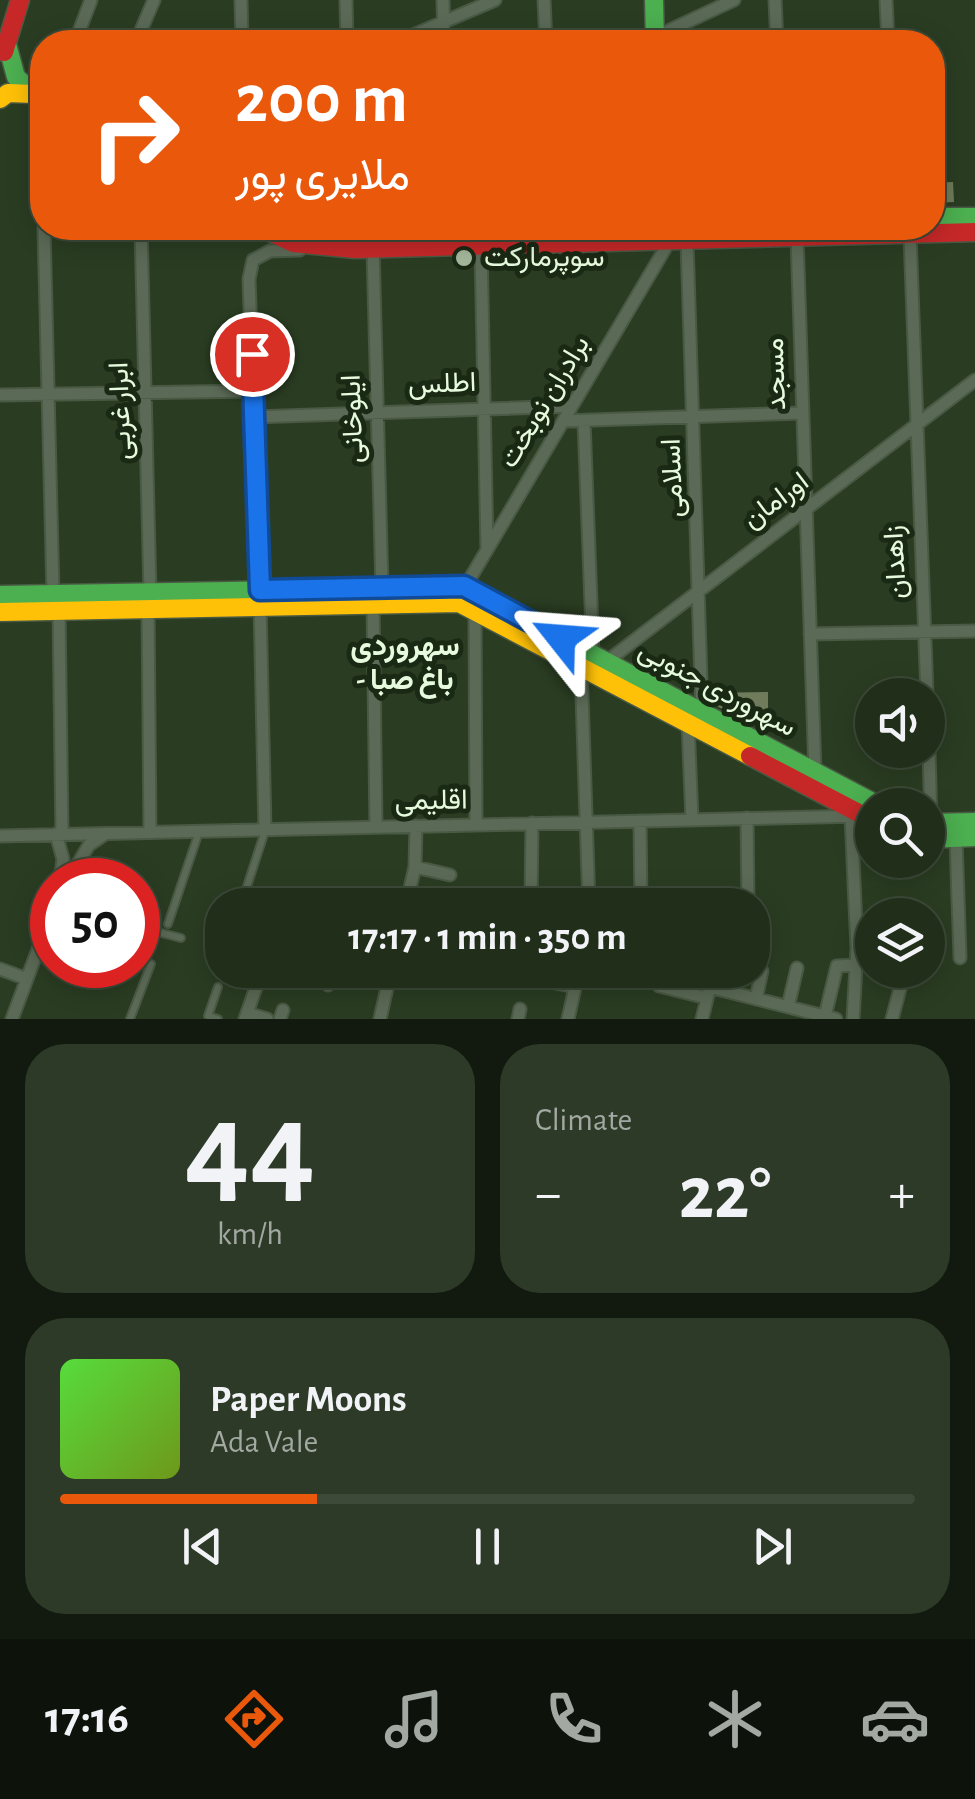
<!DOCTYPE html>
<html lang="en">
<head>
<meta charset="utf-8">
<style>
	:root { --surface:#202e1a; --page:#2d3a27; --text:#f1f3f6; --muted:#a2a8a2; --line:#3d4a39; --accent:#ea580c }
	body { margin:0; font-family:"Alegreya Sans",Vazirmatn,sans-serif; background:var(--page); color:var(--text); height:100vh; display:flex; flex-direction:column; font-size:38px; white-space:nowrap }
	* { box-sizing:border-box; margin:0 }
	p { font-size:32px; color:var(--muted) }
	.icon { flex:none; width:55px; height:55px; fill:none; stroke:currentColor; stroke-width:2; stroke-linecap:round; stroke-linejoin:round }
	.map { position:relative; height:1019px; overflow:hidden }
	.details { display:flex; flex-direction:column; gap:25px; padding:25px; background:#12190e; flex:1 }
	.details>* { flex:none }
	.banner { position:absolute; left:30px; top:30px; width:915px; height:210px; border-radius:40px; box-shadow:0 5px 25px #0003,0 0 0 2px var(--line); background:#ea580c; color:#fff; overflow:hidden }
	.controls { position:absolute; left:855px; top:678px; display:grid; gap:20px }
	.controls a { display:grid; place-items:center; width:90px; height:90px; border-radius:50%; background:var(--surface); box-shadow:0 5px 25px #0003,0 0 0 2px var(--line); font-size:50px }
	.speed { position:absolute; left:30px; top:858px; display:flex; gap:20px; font-size:50px; font-weight:700; text-align:center }
	.speed>* { display:grid; place-content:center; width:130px; height:130px; border-radius:50%; background:var(--surface); box-shadow:0 5px 25px #0003,0 0 0 2px var(--line); line-height:1 }
	.speed .limit { border:15px solid #d22; background:#fff; color:#111 }
	.pin { position:absolute; display:grid; place-items:center; width:85px; height:85px; color:#fff; margin:-42px; border:5px solid #fff; border-radius:50%; box-shadow:0 2px 10px #0007 }
	.me { position:absolute; width:110px; margin:-55px; rotate:298deg; stroke-linejoin:round; filter:drop-shadow(0 0 8px #0008) }
	.turn { display:flex; align-items:center; gap:35px; height:210px; padding:0 40px; font-size:45px }
	.turn .icon { width:130px; height:130px; stroke-width:2.5 }
	.turn b { display:block; font-size:70px; line-height:85px }
	.big { font-size:75px; font-weight:700; line-height:1.1 }
	.details .card { flex:1; display:flex; flex-direction:column; justify-content:center; gap:15px; min-width:0; padding:0 35px; border-radius:40px; background:var(--page) }
	.details .dial { align-items:center; gap:0 }
	.dial b { font-size:130px; line-height:1 }
	.song { display:flex; align-items:center; gap:30px }
	.cover { width:120px; height:120px; border-radius:15px; background:linear-gradient(135deg,hsl(110 70% 55%),hsl(80 70% 35%)) }
	.played { height:10px; border-radius:5px; background:linear-gradient(90deg,var(--accent) 30%,var(--line) 30%) }
	.keys { display:flex; justify-content:space-around; direction:ltr }
	.heat { display:flex; justify-content:space-between; align-items:center; font-size:55px; direction:ltr }
	.details .tiles { flex:1; display:grid; gap:25px; grid-template-columns:1fr 1fr }
	.card:last-child { grid-column:span 2 }
	.trip { position:absolute; left:205px; top:888px; width:565px; height:100px; border-radius:40px; background:var(--surface); box-shadow:0 5px 25px #0003,0 0 0 2px var(--line); font-weight:700; line-height:100px; text-align:center }
	.tab-bar { display:flex; height:160px; justify-content:space-around; align-items:center; background:#0d120a; color:var(--muted) }
	.tab-bar .icon { width:70px; height:70px }
	.tab-bar .current { color:var(--accent) }
	.tab-bar b { font-size:45px; color:var(--text) }
	.map>svg:first-child { display:block }
</style>
</head>
<body>
<div class="map">
<svg width="975" height="1019" viewBox="0 0 975 1019">
	<rect width="100%" height="100%" fill="#2a3d22"/>
	<!-- building -->
	<path fill="#6f7b5a" d="M953,182L954,202L932,203V183Z
		M768,692V733L711,703V693Z"/>
	<g fill="none" stroke-linecap="round" stroke-linejoin="round">
		<defs>
			<path id="lane" d="M241,905L265,831
				M168,924L199,832
				M138,927L181,938
				M523,979L574,989
				M130,1019L151,964
				M218,1019L208,1016L218,987"/>
			<path id="street" d="M241,0L242,42
				M346,0L347,42
				M443,0L444,42
				M544,0L546,42
				M775,0L777,42
				M886,0L888,42
				M655,37L734,0
				M75,42L91,0
				M136,42L154,0
				M397,42L495,0
				M41,99L42,179
				M44,228L53,594
				M141,228L150,592
				M910,235L927,695
				M797,238L815,772
				M687,242L702,713
				M481,246L487,549
				M373,249L382,588
				M0,395L253,391
				M254,417L572,406
				M563,421L803,413
				M584,421L593,655
				M465,587L669,242
				M260,590L249,279L253,260L270,251L300,250
				M373,602L376,827
				M260,605L265,830
				M148,608L150,832
				M59,611L62,834
				M475,611L476,825
				M810,634L975,631
				M606,662L975,380
				M581,666L589,905
				M928,715L931,823
				M688,723L692,819
				M851,816L857,948L853,1019
				M747,818L748,905
				M640,821L641,905
				M56,834L63,859L60,880
				M0,836L861,816
				M956,839L960,958
				M415,867L450,875
				M68,880L89,845L105,834
				M406,905L415,867L416,826
				M531,905L532,823
				M0,969L27,979
				M664,970L659,986L707,998
				M328,985L332,970
				M709,987L836,1019
				M756,999L762,971
				M788,1007L797,968
				M247,1013L267,1019
				M825,1016L837,966L857,965
				M12,1019L52,912
				M245,1019L262,970
				M280,1019L283,1010
				M380,1019L391,970
				M518,1019L520,1009
				M568,1019L579,970
				M702,1019L714,970
				M892,1019L905,970"/>
			<path id="fast" d="M654,0L655,42
				M7,44L16,77L42,100
				M932,217H975
				M300,228L355,233L600,228
				M0,595L465,587L878,805
				M928,823L975,822
				M928,839L975,837"/>
			<path id="slow" d="M0,99L8,93L33,94
				M0,612L459,603L750,756"/>
			<path id="jam" d="M4,52L20,0
				M262,228L293,243L355,249L975,232
				M750,756L872,820"/>
		</defs>
		<!-- lane casing -->
		<use href="#lane" stroke="#495944" stroke-width="10"/>
		<!-- street casing -->
		<use href="#street" stroke="#495944" stroke-width="15"/>
		<!-- fast casing -->
		<use href="#fast" stroke="#495944" stroke-width="21"/>
		<!-- slow casing -->
		<use href="#slow" stroke="#495944" stroke-width="21"/>
		<!-- jam casing -->
		<use href="#jam" stroke="#495944" stroke-width="21"/>
		<!-- lane -->
		<use href="#lane" stroke="#5b6a56" stroke-width="6"/>
		<!-- street -->
		<use href="#street" stroke="#5b6a56" stroke-width="11"/>
		<!-- fast -->
		<use href="#fast" stroke="#4caf50" stroke-width="18"/>
		<!-- slow -->
		<use href="#slow" stroke="#ffc107" stroke-width="18"/>
		<!-- jam -->
		<use href="#jam" stroke="#c62828" stroke-width="18"/>
	</g>
	<g fill="none" stroke-linecap="round" stroke-linejoin="round">
		<defs>
			<path id="route" d="M252,354L260,590L464,586L561,638"/>
		</defs>
		<!-- route casing -->
		<use href="#route" stroke="#114b97" stroke-width="25"/>
		<!-- route -->
		<use href="#route" stroke="#1a73e8" stroke-width="18"/>
	</g>
	<!-- markers -->
	<circle fill="#a4b89c" stroke="#1a2914" stroke-width="4" cx="464" cy="258" r="10"/>
	<g text-anchor="middle" dominant-baseline="central" stroke-width="10" stroke-linejoin="round" paint-order="stroke">
		<!-- poi labels -->
		<g font-size="28" fill="#e6fade" stroke="#1a2914" text-anchor="start">
			<text x="484" y="258">سوپرمارکت</text>
		</g>
		<!-- street labels -->
		<g font-size="28" fill="#e6fade" stroke="#1a2914">
			<text transform="translate(776 374) rotate(-92)">مسجد</text>
			<text transform="translate(442 384) rotate(-2)">اطلس</text>
			<text transform="translate(545 402) rotate(-59)">برادران نوبخت</text>
			<text transform="translate(121 411) rotate(-92)">ابرار غربی</text>
			<text transform="translate(353 419) rotate(-92)">ایلوخانی</text>
			<text transform="translate(673 478) rotate(-92)">اسلامی</text>
			<text transform="translate(776 501) rotate(-37)">اورامان</text>
			<text transform="translate(896 562) rotate(-93)">زاهدان</text>
			<text transform="translate(717 689) rotate(28)">سهروردی جنوبی</text>
			<text transform="translate(431 801) rotate(-1)">اقلیمی</text>
		</g>
		<!-- neighbourhood labels -->
		<g font-size="30" font-weight="bold" fill="#e6fade" stroke="#1a2914">
			<text x="405" y="646">سهروردی<tspan x="405" dy="34">- باغ صبا</tspan></text>
		</g>
	</g>
</svg>
<div class="controls">
<a><svg class="icon" aria-label="sound" viewBox="0 0 24 24"><path d="M4 9h4l5-4v14l-5-4H4zM17 9q2 3 0 6"/></svg></a>
<a><svg class="icon" aria-label="search" viewBox="0 0 24 24"><circle cx="10" cy="10" r="6"/><path d="M15 15l6 6"/></svg></a>
<a><svg class="icon" aria-label="layers" viewBox="0 0 24 24"><path d="M12 4l9 5-9 5-9-5zM3 14l9 5 9-5"/></svg></a>
</div>
<div class="speed"><div class="limit">50</div></div>
<div class="pin" style="left:252px;top:354px;background:#d93025"><svg class="icon" aria-label="arrive" viewBox="0 0 24 24"><path d="M6 21V4h12l-3 4 3 4H6"/></svg></div>
<svg class="me" style="left:561px;top:638px" viewBox="-20 -20 40 40"><path d="M0-17L14 15 0 8-14 15z" fill="#1a73e8" stroke="#fff" stroke-width="4"/></svg>
<div class="trip">17:17 · 1 min · 350 m</div>
<div class="banner">
<div class="turn"><svg class="icon" aria-label="right" viewBox="0 0 24 24"><path d="M7 20v-9h11M14 6l5 5-5 5"/></svg><div><b>200 m</b>ملایری پور</div></div>
</div>
</div>
<section class="details">
<div class="tiles">
<div class="card dial"><b>44</b><p>km/h</p></div>
<div class="card"><p>Climate</p>
<div class="heat"><a>−</a><b class="big">22°</b><a>+</a></div>
</div>
<div class="card">
<div class="song"><i class="cover"></i><div><b>Paper Moons</b><p>Ada Vale</p></div></div>
<div class="played"></div>
<div class="keys"><svg class="icon" aria-label="previous" viewBox="0 0 24 24"><path d="M18 5L8 12l10 7zM5 5v14"/></svg><svg class="icon" aria-label="pause" viewBox="0 0 24 24"><path d="M8 5v14M16 5v14"/></svg><svg class="icon" aria-label="next" viewBox="0 0 24 24"><path d="M6 5l10 7-10 7zM19 5v14"/></svg></div>
</div>
</div>
</section>
<nav class="tab-bar">
<b>17:16</b>
<svg class="icon current" aria-label="directions" viewBox="0 0 24 24"><path d="M12 3l9 9-9 9-9-9zM9 14v-3h6M13 9l2 2-2 2"/></svg>
<svg class="icon" aria-label="music" viewBox="0 0 24 24"><path d="M9 18V5l10-2v13"/><circle cx="6" cy="18" r="3"/><circle cx="16" cy="16" r="3"/></svg>
<svg class="icon" aria-label="phone" viewBox="0 0 24 24"><path d="M5 4h4l2 5-3 2q2 4 5 5l2-3 5 2v4C11 20 4 13 5 4z"/></svg>
<svg class="icon" aria-label="climate" viewBox="0 0 24 24"><path d="M12 3v18M4 7l16 10M4 17L20 7"/></svg>
<svg class="icon" aria-label="car" viewBox="0 0 24 24"><path d="M5 17H2v-5l4-1 3-4h7l3 4 3 1v5h-3M9 17h6M6 11h13"/><circle cx="7" cy="17" r="2"/><circle cx="17" cy="17" r="2"/></svg>
</nav>
</body>
</html>
